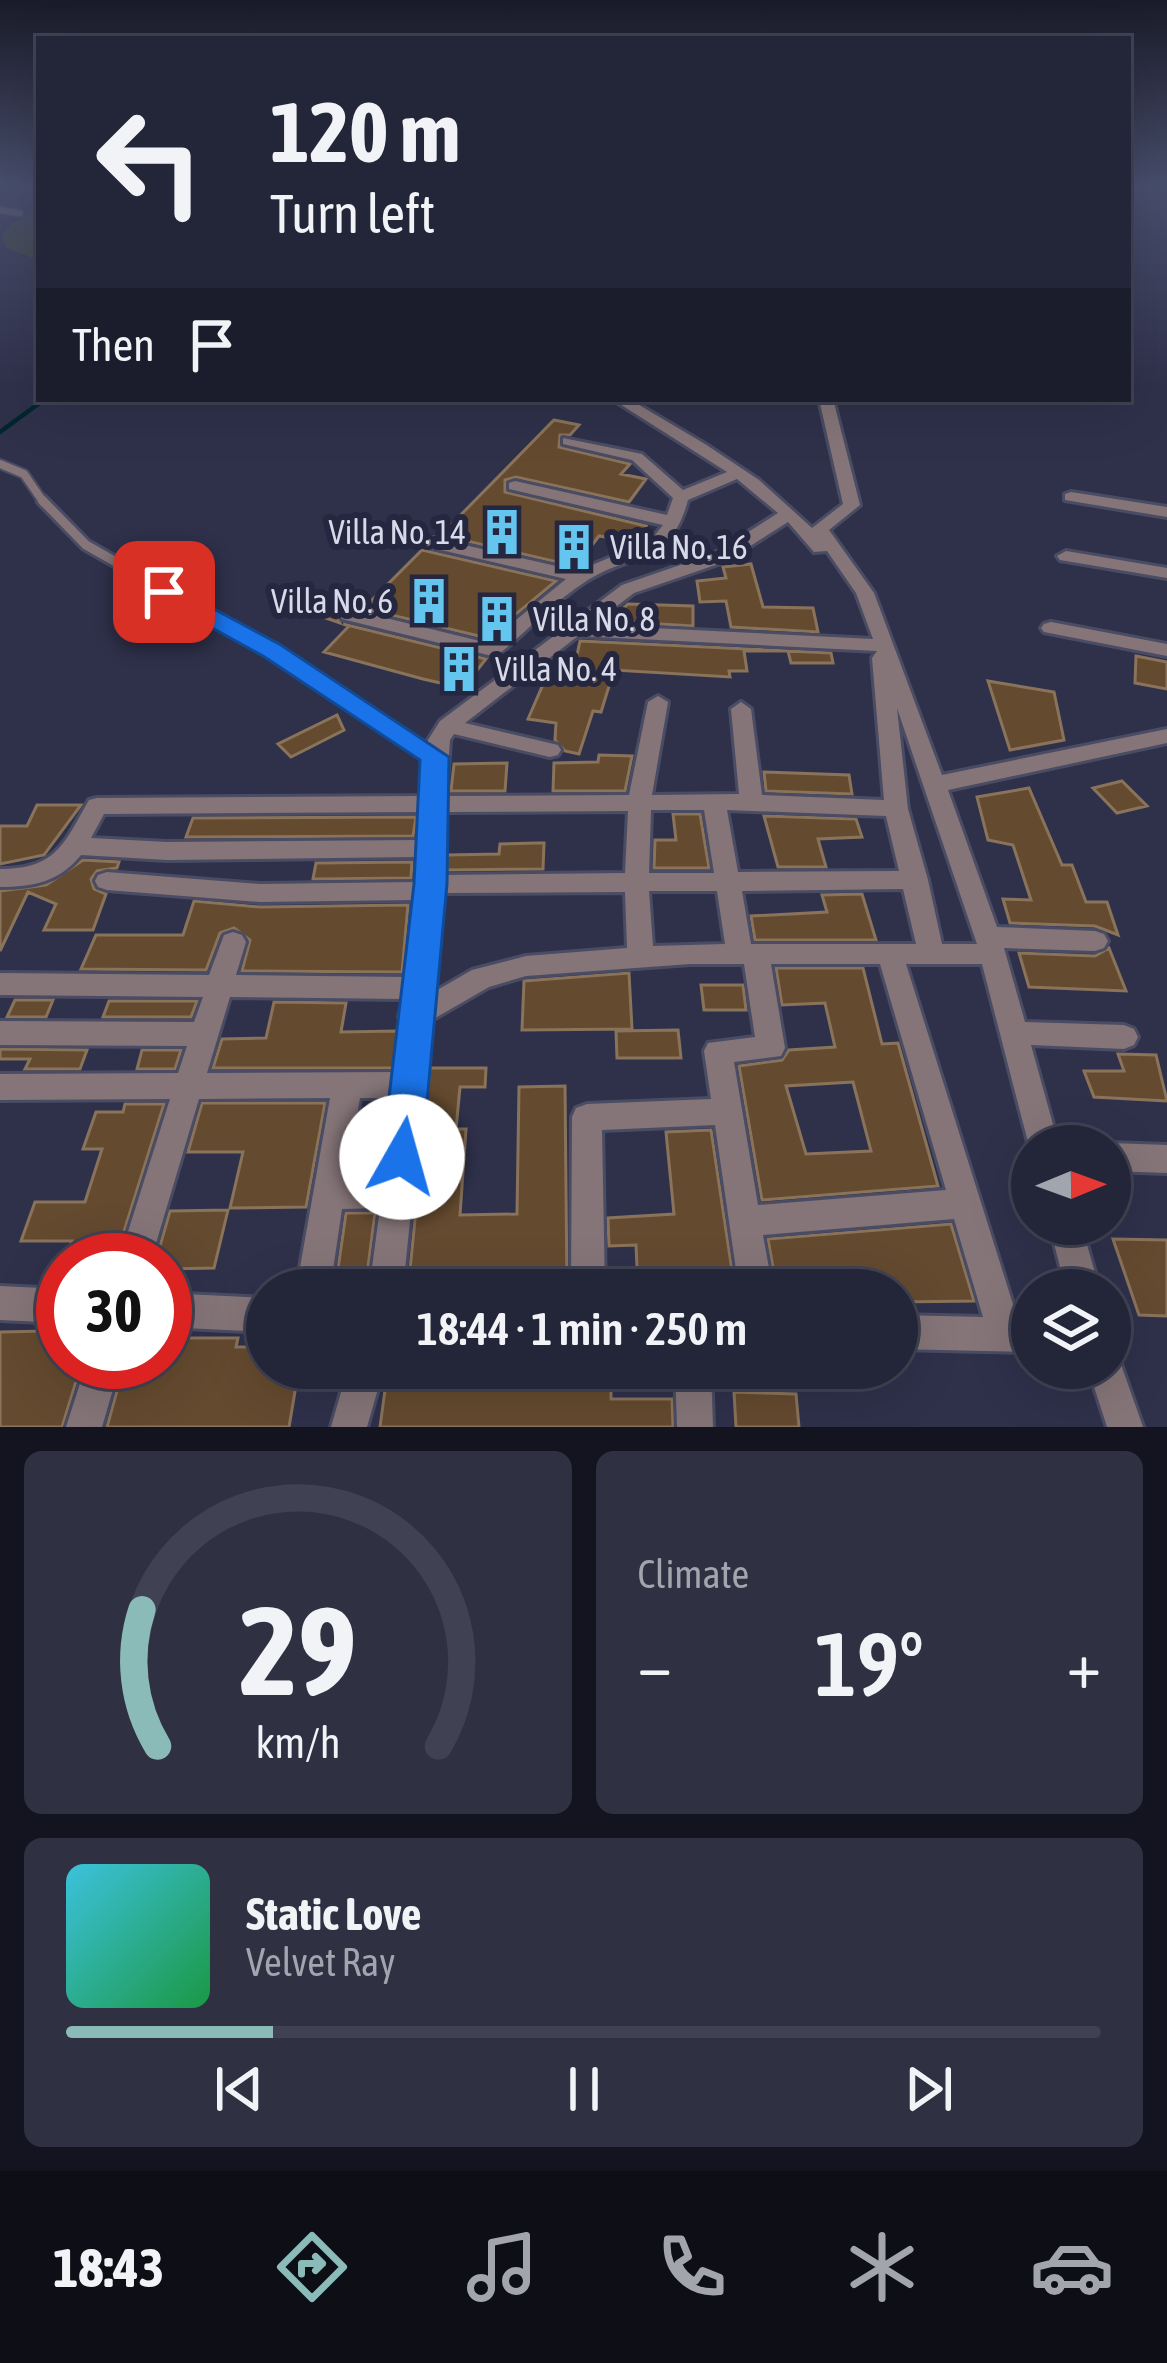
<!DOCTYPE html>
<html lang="en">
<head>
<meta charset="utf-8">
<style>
	:root { --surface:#232538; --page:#2f3143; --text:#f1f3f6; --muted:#a3a5ae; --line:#404253; --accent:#8bbbb9 }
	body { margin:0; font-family:"Asap Condensed",sans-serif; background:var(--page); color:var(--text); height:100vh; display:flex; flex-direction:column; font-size:45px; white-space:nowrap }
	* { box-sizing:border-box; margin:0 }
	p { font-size:39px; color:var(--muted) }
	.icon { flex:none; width:66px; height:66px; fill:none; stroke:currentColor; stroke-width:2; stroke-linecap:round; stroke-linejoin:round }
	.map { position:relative; height:1427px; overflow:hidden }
	.panel { display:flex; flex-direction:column; gap:24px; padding:24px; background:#13141f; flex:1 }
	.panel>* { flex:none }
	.banner { position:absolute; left:36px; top:36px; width:1095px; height:366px; border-radius:0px; box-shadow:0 12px 48px #0002,0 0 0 3px var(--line); background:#232538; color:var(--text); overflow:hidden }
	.needle { width:78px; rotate:89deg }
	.controls { position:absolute; left:1011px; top:1125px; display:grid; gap:24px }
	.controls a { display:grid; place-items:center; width:120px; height:120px; border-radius:50%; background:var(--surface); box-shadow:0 12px 48px #0002,0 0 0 3px var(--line); font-size:60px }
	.speed { position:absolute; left:36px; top:1233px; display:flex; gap:24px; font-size:60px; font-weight:700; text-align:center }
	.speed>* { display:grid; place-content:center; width:156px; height:156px; border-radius:50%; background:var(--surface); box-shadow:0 12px 48px #0002,0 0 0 3px var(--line); line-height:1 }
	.speed .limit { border:18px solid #d22; background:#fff; color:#111 }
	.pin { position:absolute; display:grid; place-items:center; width:102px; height:102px; color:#fff; margin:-51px; border-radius:24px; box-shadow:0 6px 18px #0006 }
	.me { position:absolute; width:132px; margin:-66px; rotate:7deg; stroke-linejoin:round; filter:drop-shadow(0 0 9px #0008) }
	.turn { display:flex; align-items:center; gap:42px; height:252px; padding:0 36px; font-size:54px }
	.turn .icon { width:156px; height:156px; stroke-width:2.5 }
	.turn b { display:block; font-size:84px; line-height:102px }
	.then { display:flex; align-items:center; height:114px; padding:0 36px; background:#0003; gap:24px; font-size:45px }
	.big { font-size:90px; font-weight:600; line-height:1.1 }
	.panel .card { flex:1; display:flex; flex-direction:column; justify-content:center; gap:18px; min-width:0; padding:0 42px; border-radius:18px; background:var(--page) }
	.panel .dial { align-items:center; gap:0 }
	.dial svg { height:312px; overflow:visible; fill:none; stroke:var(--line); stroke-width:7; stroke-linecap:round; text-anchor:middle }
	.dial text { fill:var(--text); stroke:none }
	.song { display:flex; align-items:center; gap:36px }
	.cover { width:144px; height:144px; border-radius:18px; background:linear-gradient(135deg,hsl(190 70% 55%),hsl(140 70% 35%)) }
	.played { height:12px; border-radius:6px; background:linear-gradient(90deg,var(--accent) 20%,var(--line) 20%) }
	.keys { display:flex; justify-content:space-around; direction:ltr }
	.heat { display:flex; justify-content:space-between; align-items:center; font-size:66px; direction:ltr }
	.panel .tiles { flex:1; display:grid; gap:24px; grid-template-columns:1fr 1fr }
	.card:last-child { grid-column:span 2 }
	.trip { position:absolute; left:246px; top:1269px; width:672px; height:120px; border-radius:60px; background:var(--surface); box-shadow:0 12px 48px #0002,0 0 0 3px var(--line); font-weight:600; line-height:120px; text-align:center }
	.tab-bar { display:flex; height:192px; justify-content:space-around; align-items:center; background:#0e0f16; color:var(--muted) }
	.tab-bar .icon { width:84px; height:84px }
	.tab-bar .selected { color:var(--accent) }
	.tab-bar b { font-size:54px; color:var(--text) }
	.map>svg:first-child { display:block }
</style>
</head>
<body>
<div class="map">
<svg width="1167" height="1427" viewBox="0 0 1167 1427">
	<rect width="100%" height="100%" fill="#2f314b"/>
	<!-- green -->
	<path fill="#404633" d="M39,210V260L6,248L2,236L11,224Z"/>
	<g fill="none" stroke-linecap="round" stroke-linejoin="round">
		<!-- stream -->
		<path stroke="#02262f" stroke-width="4.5" d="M0,432L45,399"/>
	</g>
	<!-- building -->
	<path fill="#644a2f" stroke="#8a735b" stroke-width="3" fill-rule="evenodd" d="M554,420L579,425L570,435H560L559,447L630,464L621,474L646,479L629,502L516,477L505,480V492L646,526L635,542L599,536L579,562L570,565L441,535Z
		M422,550L556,581L487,638L350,605L336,614L340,623L297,608L319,593L364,608Z
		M751,564L763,607L813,608L818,632L731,627L726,601L700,602L697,581L726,578L723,567Z
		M628,604L693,606V626L609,621Z
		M343,624L486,659L463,688L423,679L324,652L349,626Z
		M580,641L831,653L833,663H791L788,651H744L747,671H729L730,677L614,670L601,712L593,711L579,754L565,751L555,740L556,723L528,719L548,673L555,674L559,657L577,655Z
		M1136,656L1167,662V689L1135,683Z
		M988,681L1054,692L1064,740L1010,750Z
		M337,715L344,730L291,757L278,744Z
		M599,755L632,756L625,791H553L554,763L598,762Z
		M507,763L505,791H451L454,764Z
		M764,772L849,775L852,794L766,791Z
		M1122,781L1147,806L1117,813L1093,788Z
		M1029,788L1062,865H1072L1086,902H1107L1118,935L1095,926L1010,923L1003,899L1031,900L1013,845L988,840L977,797Z
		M37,805H81L44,855L0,864V826H27Z
		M673,814H700L709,868H654L655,840H676Z
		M764,816L856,819L862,837L818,839L826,867H778Z
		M416,817L413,836L186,837L193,818Z
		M537,843H544L543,869L445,870L448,855L499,854L500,844Z
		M83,860L119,862L117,868L97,871L91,879L94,889L106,894L93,930H44L56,904L28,892L0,951V891L46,885Z
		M412,862L411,878L313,879L316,863Z
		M862,894L876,940H755L751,916L827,912L822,895Z
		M194,901L260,907L408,905L402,972L242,971L250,940L234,928L220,933L206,970L81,969L96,935H183Z
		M1109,948L1126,991L1029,987L1019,953L1095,956Z
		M776,968H863L882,1044L898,1043L938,1186L762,1200L739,1066L782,1060L789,1050L835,1047L825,1003L782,1005ZM853,1082L871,1151L806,1154L786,1086Z
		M629,973L632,1029L522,1030L524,981Z
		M701,985H743L746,1010H704Z
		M15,1000H53L46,1017H7Z
		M109,1001H197L191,1017H103Z
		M274,1002L346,1003L341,1032L397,1031L394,1068H213L222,1039L266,1038Z
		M678,1030L681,1058H617L616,1031Z
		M0,1049L87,1050L80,1069H25L30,1059H0Z
		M142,1050H181L175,1069H137Z
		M1118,1054L1156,1055L1167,1101L1094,1097L1084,1071H1124Z
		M430,1068H486L485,1087H460L456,1129H466L460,1215L517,1214L519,1087L565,1086L567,1290H408Z
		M202,1103H325L306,1207L230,1208L243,1152H188Z
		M125,1104H164L115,1260H66L72,1241H21L35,1202H85L102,1149H83L96,1112H123Z
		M360,1127H386L380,1175H352Z
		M711,1130L734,1284L638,1290L636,1245L609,1246L608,1218L674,1214L666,1132Z
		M228,1210L214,1268L165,1269V1260H156L170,1211Z
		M346,1213H375L365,1290H335Z
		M951,1224L974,1301L897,1302V1290H777L768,1239Z
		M1113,1239L1167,1240V1316L1139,1315Z
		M48,1331L63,1334V1362H82L62,1427H0V1332Z
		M165,1338H238L236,1347H267V1368H299L289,1427H107L125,1362H165Z
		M388,1368H611V1399H672L673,1427H380Z
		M734,1392L796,1394L799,1427H736Z"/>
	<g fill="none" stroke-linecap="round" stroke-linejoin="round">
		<defs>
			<path id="lane-far3" d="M0,210L20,213"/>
			<path id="lane-far2" d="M0,464L24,474L44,503"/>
			<path id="lane-far1" d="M42,500L86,545L272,651L401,734"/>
			<path id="lane" d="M396,731L434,756"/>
			<path id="street" d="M612,399H629L705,444L759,480L812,528L843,504L819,399H833L860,505L829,530L874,593L942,775L1167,729V743L948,790L997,927L1095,931L1104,934L1108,941L1104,948L1095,951L1004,948L1025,1022L1124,1025L1134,1029L1138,1037L1134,1045L1124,1049L1031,1045L1059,1146H1032V1153L1029,1146L982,964H906L1017,1317L1032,1318V1352L897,1349V1315L983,1317L954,1219L763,1235L773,1290H739L715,1125L602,1130L605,1290H571L572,1117L576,1108L587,1104L711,1099L704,1051L708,1043L755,1037L744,964H690L526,976L489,987L430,1021L403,1290H369L380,1208L342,1209L330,1290H296L330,1098L199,1099L151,1260H119L170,1099L0,1100V1074L178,1073L187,1046L0,1045V1021L194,1022L203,997L0,995V973L209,975L224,935L233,932L242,935L246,942L236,975L406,977L413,900L260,902L107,890L98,887L95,881L98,875L107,872L260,884L415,882L417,857L167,860L81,855C59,882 33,887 0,887V869C56,869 64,844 89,800L97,798L423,796L428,740L440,721L622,585L715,553L778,513L737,479L688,500C670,567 632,551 585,582C554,602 527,631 499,654L492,656L342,619L340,615L349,609L488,643L566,579L428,547V539L434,538L578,571L651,540L663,525L509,489V483L515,481L667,515L673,498L632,460L563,444V438L642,454L683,490L727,472ZM788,522L814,552L827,551L856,593L873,639L592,625L634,593L727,561ZM578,636L877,651L872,658L884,800L762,795L751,709L741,702L731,709L739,794L652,795L668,702L658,696L648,702L629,795L446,796L450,740L454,734L550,757L558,755L561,750L558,745L465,723ZM897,708L977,944H942L928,880L908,809ZM651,810H704L714,873H649ZM727,810L886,816L899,871L738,872ZM628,811L625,873L440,875L445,848V812ZM422,812L419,840L167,842L91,838L104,814ZM903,889L916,944H751L742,891ZM649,891H717L725,944L653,946ZM625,892L627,948L526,956L472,970L432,993L441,893ZM771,964H880L946,1190L758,1205L734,1062L781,1056L785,1048ZM230,997L404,999L399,1017L402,1023L398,1072L207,1073ZM360,1098H395L384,1179L347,1180Z
				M1071,492L1167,507V517L1065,500V494Z
				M1066,551L1167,568V578L1060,560L1057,556Z
				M1051,622L1167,644V656L1044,632L1041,628L1044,624Z
				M1110,1143L1167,1145V1173L1110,1171V1146H1102Z
				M1049,1224H1081L1100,1290H1066Z
				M0,1286L63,1289V1323L0,1320Z
				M165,1293L267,1298V1332L165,1327Z
				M1110,1352L1118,1356L1143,1427H1107L1088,1368H1110Z
				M87,1362H121L102,1427H66Z
				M348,1368H384L367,1427H331Z
				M675,1368H711L713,1427H677Z"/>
		</defs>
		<!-- lane-far3 casing -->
		<use href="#lane-far3" stroke="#4a4c64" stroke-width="9"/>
		<!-- lane-far2 casing -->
		<use href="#lane-far2" stroke="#4a4c64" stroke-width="12"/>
		<!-- lane-far1 casing -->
		<use href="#lane-far1" stroke="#4a4c64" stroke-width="15"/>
		<!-- lane casing -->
		<use href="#lane" stroke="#4a4c64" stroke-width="18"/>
		<!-- street casing -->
		<use href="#street" stroke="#4a4c64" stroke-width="6"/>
		<!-- lane-far3 -->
		<use href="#lane-far3" stroke="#857578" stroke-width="6"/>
		<!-- lane-far2 -->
		<use href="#lane-far2" stroke="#857578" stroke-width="8"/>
		<!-- lane-far1 -->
		<use href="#lane-far1" stroke="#857578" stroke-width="9"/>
		<!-- lane -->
		<use href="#lane" stroke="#857578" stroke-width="12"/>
		<!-- street -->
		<use href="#street" fill="#857578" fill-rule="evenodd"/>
	</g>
	<!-- sky -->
	<linearGradient id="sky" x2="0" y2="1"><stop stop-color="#1a1b29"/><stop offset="0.48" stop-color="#474e6c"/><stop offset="1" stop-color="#474e6c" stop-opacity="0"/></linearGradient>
	<rect width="1167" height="388" fill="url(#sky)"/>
	<!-- route -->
	<path fill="#1a73e8" stroke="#114b97" stroke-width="3" d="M156,587H173L281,645L449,757L447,884L422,1157L416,1170L402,1175L388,1170L382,1157L414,884L420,760L263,656L156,597Z"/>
	<!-- icons -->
	<defs>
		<symbol id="building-bare" viewBox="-9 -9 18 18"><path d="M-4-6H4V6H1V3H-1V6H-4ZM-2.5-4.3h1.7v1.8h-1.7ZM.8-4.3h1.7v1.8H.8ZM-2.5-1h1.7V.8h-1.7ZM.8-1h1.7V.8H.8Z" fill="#64c5ee" stroke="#252740" stroke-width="2.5" paint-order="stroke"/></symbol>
	</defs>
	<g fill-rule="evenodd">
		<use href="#building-bare" x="469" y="499" width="66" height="66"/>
		<use href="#building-bare" x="541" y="514" width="66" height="66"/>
		<use href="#building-bare" x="396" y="568" width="66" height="66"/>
		<use href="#building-bare" x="464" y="586" width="66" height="66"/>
		<use href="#building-bare" x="426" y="636" width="66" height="66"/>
	</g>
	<g text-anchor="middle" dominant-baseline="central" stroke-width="12" stroke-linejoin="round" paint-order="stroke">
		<!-- poi labels -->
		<g font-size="33" fill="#d8daea" stroke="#252740" text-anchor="start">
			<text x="466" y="532" text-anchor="end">Villa No. 14</text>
			<text x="610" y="547">Villa No. 16</text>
			<text x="393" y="601" text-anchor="end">Villa No. 6</text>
			<text x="533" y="619">Villa No. 8</text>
			<text x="495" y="669">Villa No. 4</text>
		</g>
	</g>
</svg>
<div class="controls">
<a><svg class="needle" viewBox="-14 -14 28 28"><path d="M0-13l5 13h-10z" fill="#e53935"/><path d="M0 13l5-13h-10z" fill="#a3a5ae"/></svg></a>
<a><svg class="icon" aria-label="layers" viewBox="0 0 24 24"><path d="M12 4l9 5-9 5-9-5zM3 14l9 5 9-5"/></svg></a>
</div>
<div class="speed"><div class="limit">30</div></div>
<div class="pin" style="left:164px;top:592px;background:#d93025"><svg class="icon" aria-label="arrive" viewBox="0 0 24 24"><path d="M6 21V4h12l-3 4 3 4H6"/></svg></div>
<svg class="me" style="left:402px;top:1157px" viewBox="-20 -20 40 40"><circle r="19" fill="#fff"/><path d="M0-13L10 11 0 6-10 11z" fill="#1a73e8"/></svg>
<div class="trip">18:44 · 1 min · 250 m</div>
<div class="banner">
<div class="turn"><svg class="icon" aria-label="left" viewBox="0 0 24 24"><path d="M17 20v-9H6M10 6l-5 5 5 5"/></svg><div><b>120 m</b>Turn left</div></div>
<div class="then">Then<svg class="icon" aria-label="arrive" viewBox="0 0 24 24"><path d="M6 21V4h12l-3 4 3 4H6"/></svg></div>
</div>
</div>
<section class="panel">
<div class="tiles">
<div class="card dial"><svg viewBox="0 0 100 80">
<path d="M14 69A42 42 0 1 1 86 69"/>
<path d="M14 69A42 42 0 0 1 10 34" stroke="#8bbbb9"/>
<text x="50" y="56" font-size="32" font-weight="700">29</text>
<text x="50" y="72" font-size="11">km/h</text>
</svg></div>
<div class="card"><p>Climate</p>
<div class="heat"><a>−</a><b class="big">19°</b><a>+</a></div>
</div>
<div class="card">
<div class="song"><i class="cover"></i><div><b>Static Love</b><p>Velvet Ray</p></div></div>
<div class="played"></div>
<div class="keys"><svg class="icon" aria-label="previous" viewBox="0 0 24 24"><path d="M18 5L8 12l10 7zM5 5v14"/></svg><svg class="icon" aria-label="pause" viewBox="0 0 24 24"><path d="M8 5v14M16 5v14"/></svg><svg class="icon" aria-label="next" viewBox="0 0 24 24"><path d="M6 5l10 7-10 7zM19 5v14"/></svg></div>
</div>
</div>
</section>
<nav class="tab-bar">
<b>18:43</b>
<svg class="icon selected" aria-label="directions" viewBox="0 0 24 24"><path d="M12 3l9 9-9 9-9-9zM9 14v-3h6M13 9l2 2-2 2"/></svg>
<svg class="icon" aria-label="music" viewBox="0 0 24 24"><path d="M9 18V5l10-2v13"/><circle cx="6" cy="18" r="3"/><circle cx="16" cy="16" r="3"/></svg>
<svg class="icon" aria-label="phone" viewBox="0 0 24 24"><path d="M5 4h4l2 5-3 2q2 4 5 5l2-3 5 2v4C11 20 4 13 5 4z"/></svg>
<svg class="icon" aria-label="climate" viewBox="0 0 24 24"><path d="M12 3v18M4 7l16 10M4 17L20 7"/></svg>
<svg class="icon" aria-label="car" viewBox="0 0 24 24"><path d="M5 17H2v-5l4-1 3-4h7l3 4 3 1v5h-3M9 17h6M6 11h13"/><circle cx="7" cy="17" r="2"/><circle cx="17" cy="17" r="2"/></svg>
</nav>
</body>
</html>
